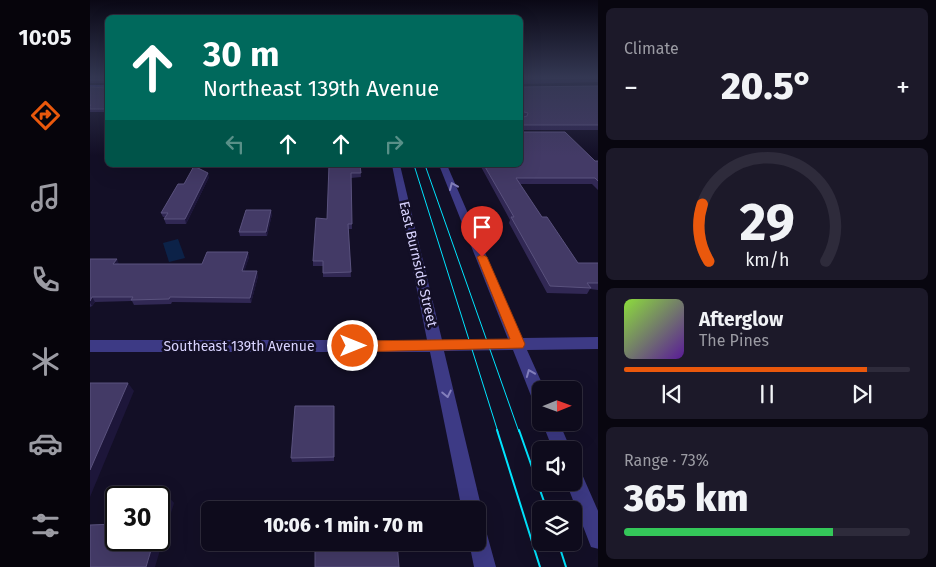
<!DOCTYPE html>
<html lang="en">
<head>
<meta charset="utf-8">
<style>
	:root { --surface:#0e0b1c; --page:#1c1929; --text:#f1f3f6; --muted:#9b9ba3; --line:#2e2b3b; --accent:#ea580c }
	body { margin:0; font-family:"Fira Sans",sans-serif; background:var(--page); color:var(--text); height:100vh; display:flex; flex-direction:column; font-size:19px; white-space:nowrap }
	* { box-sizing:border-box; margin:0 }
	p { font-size:16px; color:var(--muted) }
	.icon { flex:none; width:28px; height:28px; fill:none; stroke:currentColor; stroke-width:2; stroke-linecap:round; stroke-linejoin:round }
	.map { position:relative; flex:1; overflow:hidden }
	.side { display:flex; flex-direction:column; gap:8px; padding:8px; background:#08060f; width:338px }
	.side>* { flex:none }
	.hud { position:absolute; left:15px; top:15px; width:418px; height:152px; border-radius:8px; box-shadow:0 5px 20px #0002,0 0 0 1px var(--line); background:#00695c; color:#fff; overflow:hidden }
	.needle { width:32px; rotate:89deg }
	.fabs { position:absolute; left:442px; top:381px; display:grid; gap:10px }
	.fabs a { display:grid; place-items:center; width:50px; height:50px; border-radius:8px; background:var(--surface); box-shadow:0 5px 20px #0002,0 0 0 1px var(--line); font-size:25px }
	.speed { position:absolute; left:15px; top:486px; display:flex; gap:10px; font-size:25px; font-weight:700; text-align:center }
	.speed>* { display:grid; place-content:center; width:65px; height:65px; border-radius:50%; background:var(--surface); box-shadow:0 5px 20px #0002,0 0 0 1px var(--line); line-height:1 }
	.speed .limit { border:2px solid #111; border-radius:8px; background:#fff; color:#111 }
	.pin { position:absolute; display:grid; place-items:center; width:42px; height:42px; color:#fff; margin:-51px -21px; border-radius:50% 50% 50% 0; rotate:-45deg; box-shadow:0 0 5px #0007 }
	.pin .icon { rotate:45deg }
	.me { position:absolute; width:55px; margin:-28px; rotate:90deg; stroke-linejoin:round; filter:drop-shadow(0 0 4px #0008) }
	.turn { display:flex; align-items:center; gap:18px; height:105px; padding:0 15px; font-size:22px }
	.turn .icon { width:65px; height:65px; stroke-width:2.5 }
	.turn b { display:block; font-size:35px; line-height:42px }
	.lanes { display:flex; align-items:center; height:48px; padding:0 15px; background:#0003; justify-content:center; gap:25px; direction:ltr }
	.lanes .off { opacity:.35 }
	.big { font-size:38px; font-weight:800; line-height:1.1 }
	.side .widget { flex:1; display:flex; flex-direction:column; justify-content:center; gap:8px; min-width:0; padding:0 18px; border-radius:8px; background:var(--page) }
	.side .dial { align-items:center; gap:0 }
	.dial svg { height:130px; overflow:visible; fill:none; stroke:var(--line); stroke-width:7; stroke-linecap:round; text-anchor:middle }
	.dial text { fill:var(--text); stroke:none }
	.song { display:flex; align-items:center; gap:15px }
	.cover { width:60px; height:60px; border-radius:8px; background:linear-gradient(135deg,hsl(90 70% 55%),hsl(270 70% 35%)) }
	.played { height:5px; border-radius:2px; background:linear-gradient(90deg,var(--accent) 85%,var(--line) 85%) }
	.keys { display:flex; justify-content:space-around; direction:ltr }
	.heat { display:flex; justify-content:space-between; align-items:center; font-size:28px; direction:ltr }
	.charge { height:8px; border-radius:4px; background:linear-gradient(90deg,#34c759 73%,var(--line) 0) }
	.trip { position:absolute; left:111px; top:501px; width:285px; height:50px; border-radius:8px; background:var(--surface); box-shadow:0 5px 20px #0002,0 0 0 1px var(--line); font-weight:800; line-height:50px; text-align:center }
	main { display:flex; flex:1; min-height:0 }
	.menu { display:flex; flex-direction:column; width:90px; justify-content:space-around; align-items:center; background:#06040b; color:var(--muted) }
	.menu .icon { width:35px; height:35px }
	.menu .current { color:var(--accent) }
	.menu b { font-size:22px; color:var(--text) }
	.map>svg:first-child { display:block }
</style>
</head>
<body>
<main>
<nav class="menu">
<b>10:05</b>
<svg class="icon current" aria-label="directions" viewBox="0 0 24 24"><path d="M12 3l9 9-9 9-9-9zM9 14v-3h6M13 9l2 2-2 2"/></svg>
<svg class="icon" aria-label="music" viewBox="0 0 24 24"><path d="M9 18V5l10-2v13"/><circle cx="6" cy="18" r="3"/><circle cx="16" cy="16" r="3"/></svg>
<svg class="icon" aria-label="phone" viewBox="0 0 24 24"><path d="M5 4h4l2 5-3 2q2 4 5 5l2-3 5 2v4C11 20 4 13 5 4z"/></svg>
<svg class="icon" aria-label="climate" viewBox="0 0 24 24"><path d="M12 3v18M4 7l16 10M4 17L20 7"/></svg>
<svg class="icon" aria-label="car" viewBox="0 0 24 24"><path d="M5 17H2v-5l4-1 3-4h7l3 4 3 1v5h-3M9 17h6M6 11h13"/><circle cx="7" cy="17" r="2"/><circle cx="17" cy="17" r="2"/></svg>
<svg class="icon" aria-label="filters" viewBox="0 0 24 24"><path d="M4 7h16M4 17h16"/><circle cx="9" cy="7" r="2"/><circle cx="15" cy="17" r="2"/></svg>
</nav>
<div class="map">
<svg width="509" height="567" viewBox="0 0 509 567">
	<rect width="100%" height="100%" fill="#130f26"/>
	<!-- water -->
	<path fill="#0c2248" d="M88,239L95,258L79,262L73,243Z"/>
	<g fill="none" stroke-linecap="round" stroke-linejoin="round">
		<!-- minor -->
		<path fill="#3d3a85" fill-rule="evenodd" d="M0,85H18V89H0Z
			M302,165H310L352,340L418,339L349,165H357L432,338L509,337V349L437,350L455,390H451V408L445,406L423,350L354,351L392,510L388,518V510H372L340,352H0V340H337Z
			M452,422H469L481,450H463Z
			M484,469L491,472L509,513V549L501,547L476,482H484Z
			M388,523L395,527L406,567H384L379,542H388Z"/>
		<!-- tram-far1 -->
		<path stroke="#00e5ff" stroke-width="1" d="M324,165L408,432
			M335,165L429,432"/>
		<!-- tram -->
		<path stroke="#00e5ff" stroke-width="2" d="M407,430L450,567
			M429,430L457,510
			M468,542L476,567"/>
	</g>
	<!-- wall -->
	<path fill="#312854" d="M0,77H18V83H0Z
		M430,77H509V82L430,84Z
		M18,85V112H0V87L17,88Z
		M430,85L431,87L509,86V130H430V132L505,161H509V191L502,184H429L452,217L488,263H509V290L500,289L497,294L457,293L419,223L420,220L390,165H430Z
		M205,165H270L271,177L261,178L262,229H258L261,277H233V266H223V261L237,219L239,167H205Z
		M119,177L96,224H76L74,219L75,217H73L71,213L94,184Z
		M182,214L177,236H150L149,232Z
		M159,257L154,271L168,276L161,303L82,302L81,304L44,305L42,301L5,302L2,306L0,307V259L29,264H112Z
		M244,406V461L202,462L201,458Z"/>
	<!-- shaded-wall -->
	<path fill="#1d163a" d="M118,173L119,177L96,224L95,219Z
		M181,210L182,214L177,236L176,232Z
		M158,252L159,257L153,276L152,271Z
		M27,259L29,264L26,269L23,264Z
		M167,271L168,276L161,303L160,298Z
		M2,297L5,302L2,306L0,303V301Z
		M38,383L44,391L0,497V470Z
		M78,496L84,503L65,567H56L64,540H69V526Z"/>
	<!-- building -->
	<path fill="#433a66" stroke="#5a527e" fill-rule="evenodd" d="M0,77H18V81L17,80H0Z
		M430,77H509V78L430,79Z
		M18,85V109H0V106L1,105H0V87L17,88Z
		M430,85L431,87L509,86V125H432L430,127ZM430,111L438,113L437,116L430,118Z
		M430,130V132H475L505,161H509V182L505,178H426L452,217H457L488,263H509V283H497L501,288L460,286L421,217H424L394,165H430Z
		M239,165H270L271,173H261L262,224H258L261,272L233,273V261H223L226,218L237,219Z
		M104,166L118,173L95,219H74L78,213H71L88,184H94Z
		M156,210H181L176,232H149Z
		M117,252H158L152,271H167L160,298L80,297L79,299L41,300L43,297H2L0,301V259H27L23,264H112Z
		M0,383H38L0,470Z
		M205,406H244V457L201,458Z
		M36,496H78L69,526V498H36Z
		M251,506H304V510H250Z
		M26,524V540H64L56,567H0V525Z
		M250,542H307L309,567H225V550L250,549Z"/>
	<!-- one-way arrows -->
	<defs><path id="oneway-chevron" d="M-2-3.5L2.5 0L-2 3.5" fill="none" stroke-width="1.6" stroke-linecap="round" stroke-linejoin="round" transform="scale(1.25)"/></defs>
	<g stroke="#837fbc">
		<use href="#oneway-chevron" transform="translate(363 186) rotate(-113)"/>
		<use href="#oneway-chevron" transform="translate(440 373) rotate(-112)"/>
		<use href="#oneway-chevron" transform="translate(357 394) rotate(78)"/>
	</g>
	<!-- sky -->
	<linearGradient id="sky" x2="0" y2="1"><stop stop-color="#0a0815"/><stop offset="0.49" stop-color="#333752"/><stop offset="1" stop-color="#333752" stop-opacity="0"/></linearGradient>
	<rect width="509" height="156" fill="url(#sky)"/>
	<!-- route -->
	<path fill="#ea580c" stroke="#983908" d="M392,254L397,257L435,344L433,348L263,352L258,350L256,346L258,342L263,341L420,339L387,257Z"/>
	<g text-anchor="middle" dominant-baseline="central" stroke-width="5" stroke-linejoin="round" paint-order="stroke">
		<!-- street labels -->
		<g font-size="14" fill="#d9d4ff" stroke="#130f26">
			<text transform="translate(328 264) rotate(77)">East Burnside Street</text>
			<text x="149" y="346">Southeast 139th Avenue</text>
		</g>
	</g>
</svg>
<div class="fabs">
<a><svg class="needle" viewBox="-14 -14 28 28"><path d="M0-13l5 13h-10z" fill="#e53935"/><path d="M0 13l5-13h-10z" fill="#9b9ba3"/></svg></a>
<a><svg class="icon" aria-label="sound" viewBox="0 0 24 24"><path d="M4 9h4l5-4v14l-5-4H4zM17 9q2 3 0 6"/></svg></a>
<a><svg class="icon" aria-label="layers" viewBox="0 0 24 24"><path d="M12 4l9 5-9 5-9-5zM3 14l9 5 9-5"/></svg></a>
</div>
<div class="speed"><div class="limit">30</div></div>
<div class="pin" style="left:392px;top:257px;background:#d93025"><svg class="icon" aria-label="arrive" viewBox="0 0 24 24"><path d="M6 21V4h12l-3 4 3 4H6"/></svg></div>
<svg class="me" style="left:263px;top:346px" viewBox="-20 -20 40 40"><circle r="17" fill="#ea580c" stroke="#fff" stroke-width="3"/><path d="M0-11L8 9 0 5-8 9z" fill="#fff"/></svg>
<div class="trip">10:06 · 1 min · 70 m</div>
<div class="hud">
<div class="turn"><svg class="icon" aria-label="ahead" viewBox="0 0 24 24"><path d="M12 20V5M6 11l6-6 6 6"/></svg><div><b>30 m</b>Northeast 139th Avenue</div></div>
<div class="lanes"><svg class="icon off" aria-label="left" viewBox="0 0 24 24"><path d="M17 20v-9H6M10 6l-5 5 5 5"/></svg><svg class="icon" aria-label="ahead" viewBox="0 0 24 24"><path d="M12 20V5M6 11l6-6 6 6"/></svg><svg class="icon" aria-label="ahead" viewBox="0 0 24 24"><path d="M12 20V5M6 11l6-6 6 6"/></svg><svg class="icon off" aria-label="right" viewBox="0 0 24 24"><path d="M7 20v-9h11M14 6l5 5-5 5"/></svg></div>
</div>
</div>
<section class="side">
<div class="widget"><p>Climate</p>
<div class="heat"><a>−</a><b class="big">20.5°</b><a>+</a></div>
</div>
<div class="widget dial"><svg viewBox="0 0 100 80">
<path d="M14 69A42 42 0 1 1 86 69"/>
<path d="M14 69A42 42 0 0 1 10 34" stroke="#ea580c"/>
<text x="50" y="56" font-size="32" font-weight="700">29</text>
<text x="50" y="72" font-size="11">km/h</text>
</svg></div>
<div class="widget">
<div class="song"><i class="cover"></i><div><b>Afterglow</b><p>The Pines</p></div></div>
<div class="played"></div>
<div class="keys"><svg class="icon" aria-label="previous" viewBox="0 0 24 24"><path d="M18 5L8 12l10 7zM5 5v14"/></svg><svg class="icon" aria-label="pause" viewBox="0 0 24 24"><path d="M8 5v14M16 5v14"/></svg><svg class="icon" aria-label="next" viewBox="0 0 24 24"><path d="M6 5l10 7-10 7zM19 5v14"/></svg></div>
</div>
<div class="widget"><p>Range · 73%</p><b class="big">365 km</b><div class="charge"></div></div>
</section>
</main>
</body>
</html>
